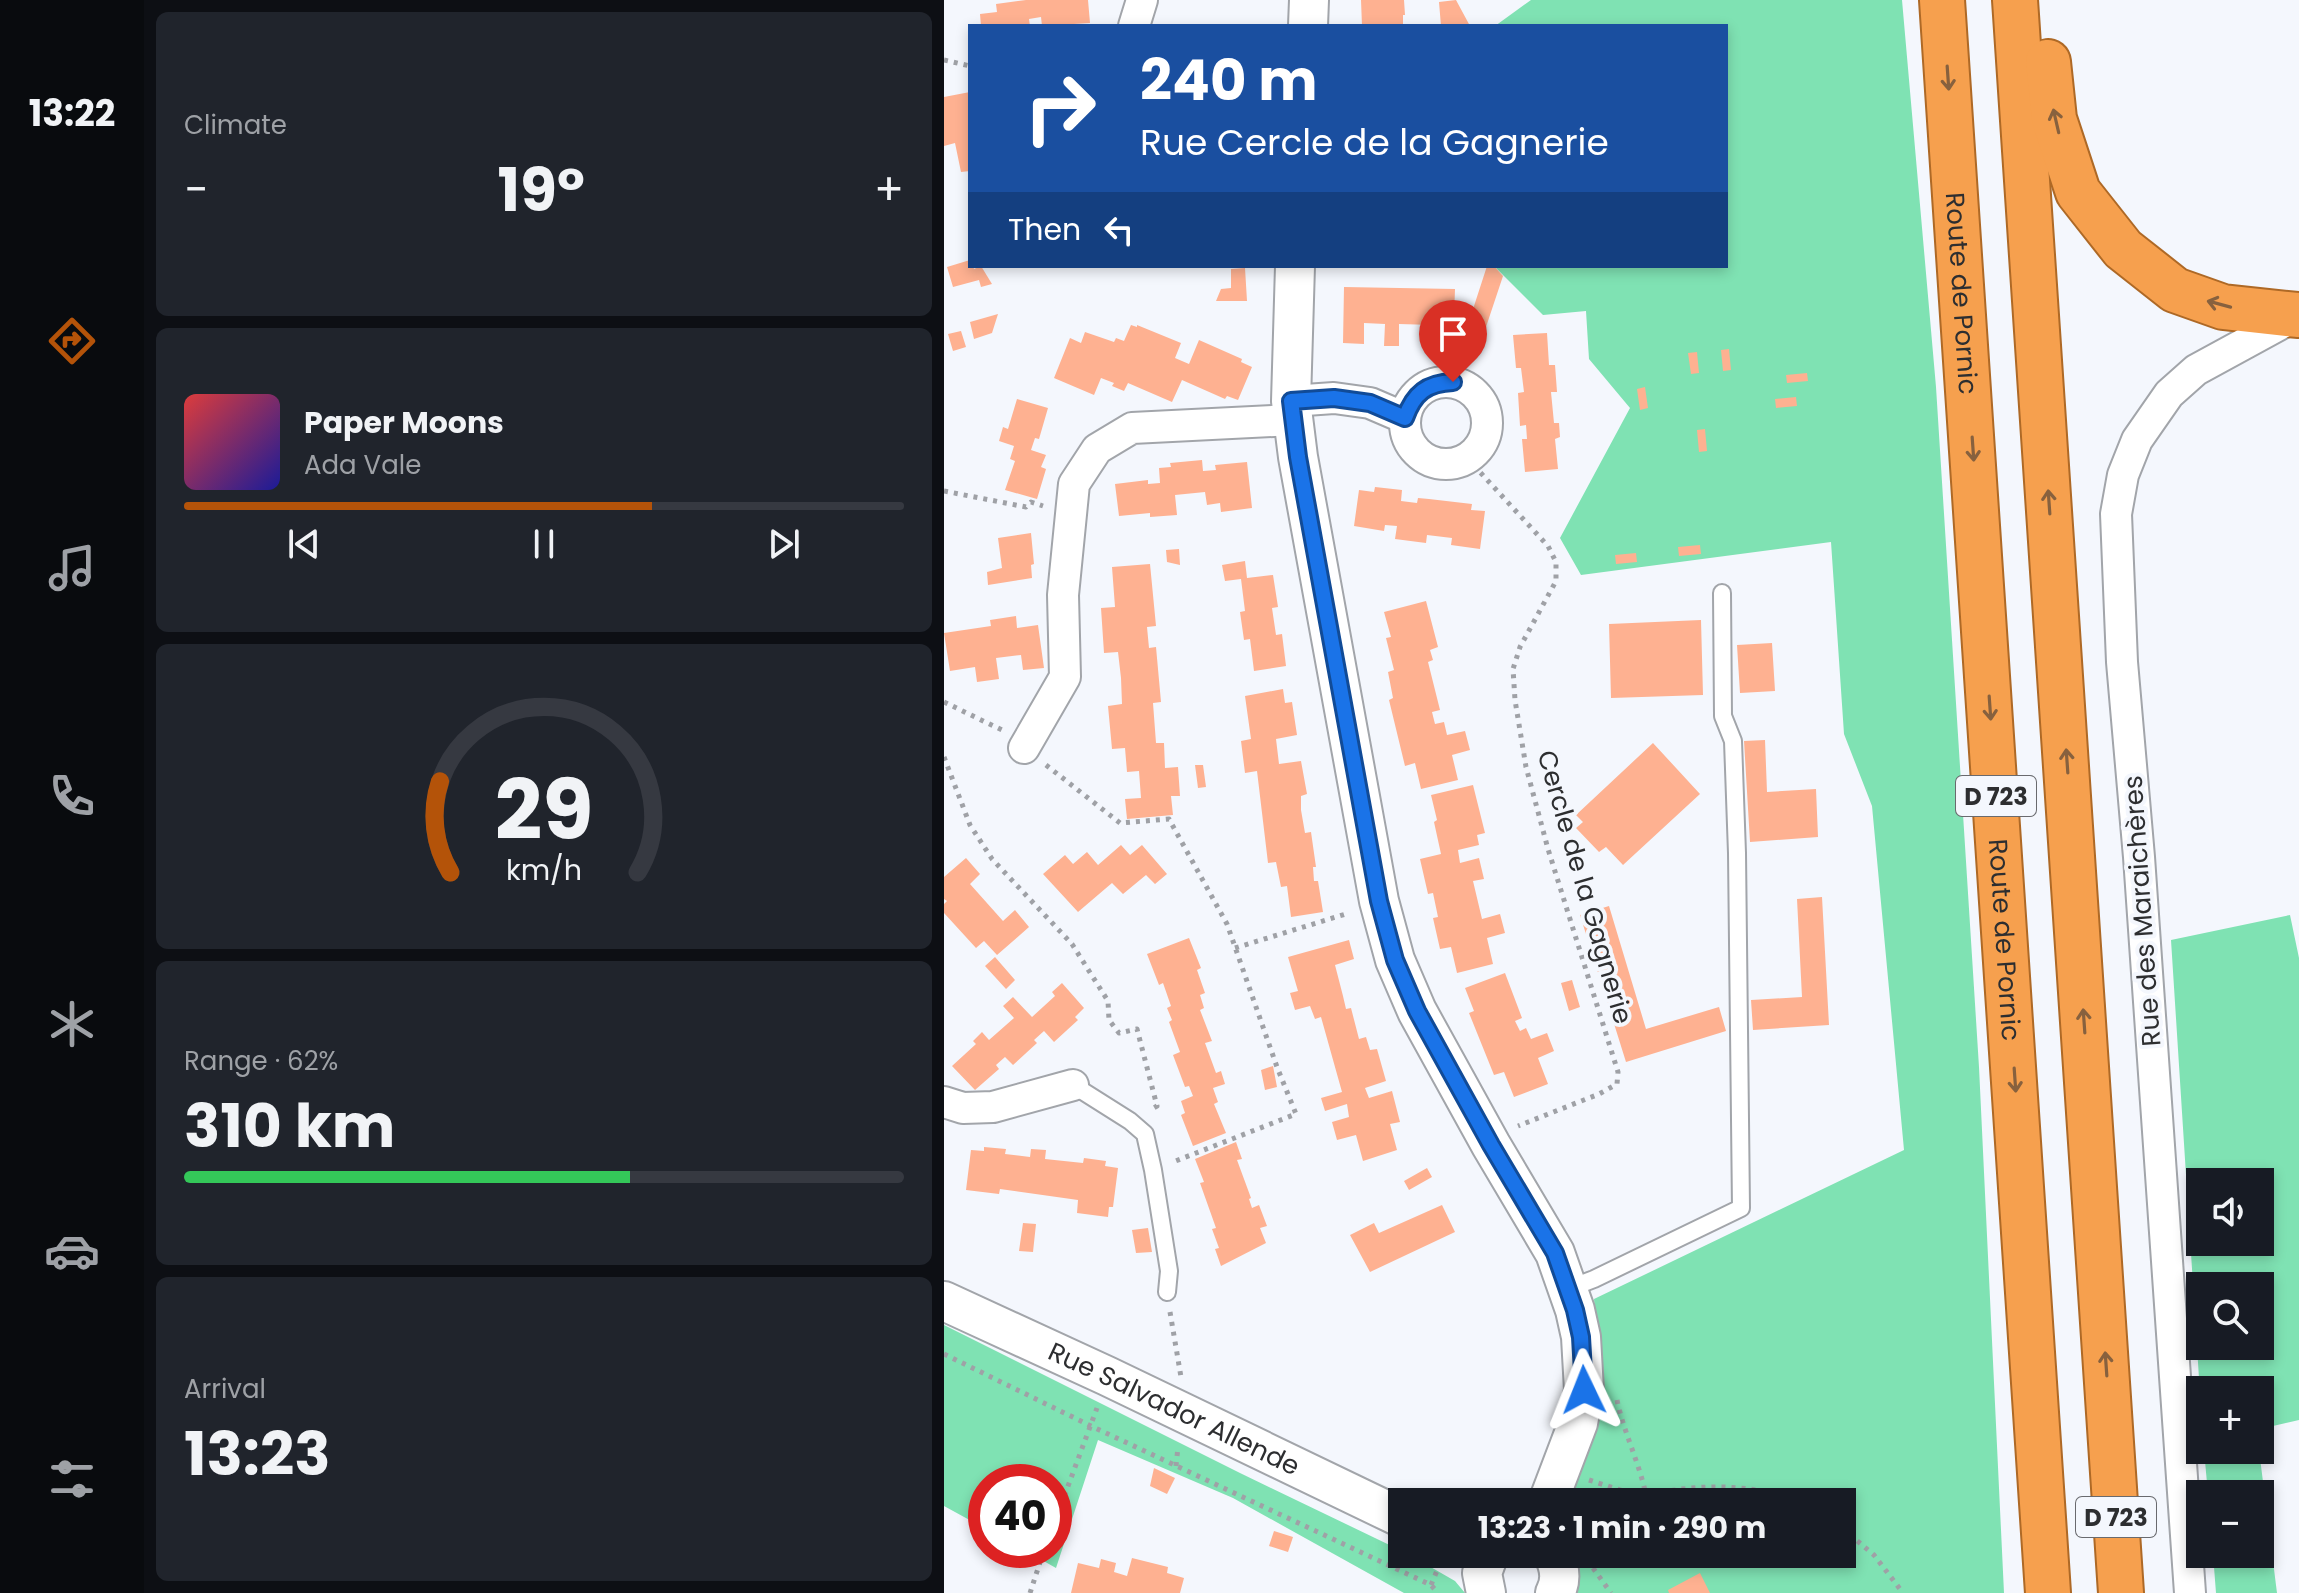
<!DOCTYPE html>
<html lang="en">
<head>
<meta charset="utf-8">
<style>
	:root { --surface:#171b24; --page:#20242c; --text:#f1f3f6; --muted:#9ea1a6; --line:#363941; --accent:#b45309 }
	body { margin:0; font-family:Poppins,sans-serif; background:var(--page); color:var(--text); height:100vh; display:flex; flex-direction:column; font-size:30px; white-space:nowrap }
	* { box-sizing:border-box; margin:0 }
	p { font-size:26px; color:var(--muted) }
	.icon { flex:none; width:44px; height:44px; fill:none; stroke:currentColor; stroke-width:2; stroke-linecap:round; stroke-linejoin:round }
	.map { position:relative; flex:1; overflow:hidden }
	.sheet { display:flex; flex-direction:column; gap:12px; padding:12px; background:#0d0f14; width:800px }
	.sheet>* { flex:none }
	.banner { position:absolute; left:24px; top:24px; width:760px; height:244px; border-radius:0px; box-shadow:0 4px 12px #0003; background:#1a4fa0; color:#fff; overflow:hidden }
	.tools { position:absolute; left:1242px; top:1168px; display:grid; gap:16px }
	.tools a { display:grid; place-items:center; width:88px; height:88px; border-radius:0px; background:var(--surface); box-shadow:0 4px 12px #0003; font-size:40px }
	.speed { position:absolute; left:24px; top:1464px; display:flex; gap:16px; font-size:40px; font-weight:700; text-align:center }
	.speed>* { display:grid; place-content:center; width:104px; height:104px; border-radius:50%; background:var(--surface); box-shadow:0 4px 12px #0003; line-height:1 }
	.speed .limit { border:12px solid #d22; background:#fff; color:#111 }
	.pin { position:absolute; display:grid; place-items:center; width:68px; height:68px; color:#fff; margin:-82px -34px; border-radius:50% 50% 50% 0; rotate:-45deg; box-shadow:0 0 8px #0007 }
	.pin .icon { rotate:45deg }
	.me { position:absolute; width:88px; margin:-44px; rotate:358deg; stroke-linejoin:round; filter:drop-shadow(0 0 6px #0008) }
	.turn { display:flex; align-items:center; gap:28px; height:168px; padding:0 40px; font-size:36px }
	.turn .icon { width:104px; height:104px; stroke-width:2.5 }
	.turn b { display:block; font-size:56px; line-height:68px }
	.then { display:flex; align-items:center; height:76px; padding:0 40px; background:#0003; gap:16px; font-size:30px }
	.big { font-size:60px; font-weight:700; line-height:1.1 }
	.sheet .widget { flex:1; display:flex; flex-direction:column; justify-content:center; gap:12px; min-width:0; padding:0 28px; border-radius:12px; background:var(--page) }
	.sheet .dial { align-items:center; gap:0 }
	.dial svg { height:208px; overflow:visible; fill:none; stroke:var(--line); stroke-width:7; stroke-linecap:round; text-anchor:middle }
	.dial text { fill:var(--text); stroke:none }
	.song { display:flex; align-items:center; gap:24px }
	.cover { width:96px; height:96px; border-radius:12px; background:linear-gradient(135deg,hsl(0 70% 55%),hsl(240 70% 35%)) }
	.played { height:8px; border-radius:4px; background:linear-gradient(90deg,var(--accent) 65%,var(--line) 65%) }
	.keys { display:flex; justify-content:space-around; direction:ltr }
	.heat { display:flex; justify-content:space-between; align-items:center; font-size:44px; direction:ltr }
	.charge { height:12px; border-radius:6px; background:linear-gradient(90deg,#34c759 62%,var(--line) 0) }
	.trip { position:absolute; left:444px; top:1488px; width:468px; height:80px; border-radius:0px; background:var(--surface); box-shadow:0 4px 12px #0003; font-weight:700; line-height:80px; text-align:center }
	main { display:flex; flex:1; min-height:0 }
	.dock { display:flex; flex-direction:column; width:144px; justify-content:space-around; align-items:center; background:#090b0e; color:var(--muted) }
	.dock .icon { width:56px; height:56px }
	.dock .current { color:var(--accent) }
	.dock b { font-size:36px; color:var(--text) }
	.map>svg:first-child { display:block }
</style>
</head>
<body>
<main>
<nav class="dock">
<b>13:22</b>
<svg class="icon current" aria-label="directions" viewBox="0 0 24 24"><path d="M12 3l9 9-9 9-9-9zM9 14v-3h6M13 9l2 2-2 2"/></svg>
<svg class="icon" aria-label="music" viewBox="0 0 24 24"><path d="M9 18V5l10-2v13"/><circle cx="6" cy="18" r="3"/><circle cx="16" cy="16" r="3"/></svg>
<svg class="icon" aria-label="phone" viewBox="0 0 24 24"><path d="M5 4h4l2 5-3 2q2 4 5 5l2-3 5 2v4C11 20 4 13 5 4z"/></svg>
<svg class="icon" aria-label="climate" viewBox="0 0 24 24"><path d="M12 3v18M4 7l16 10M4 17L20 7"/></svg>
<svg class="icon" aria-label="car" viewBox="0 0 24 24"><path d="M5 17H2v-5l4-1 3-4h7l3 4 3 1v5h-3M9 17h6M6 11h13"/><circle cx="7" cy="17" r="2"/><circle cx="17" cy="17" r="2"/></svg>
<svg class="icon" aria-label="filters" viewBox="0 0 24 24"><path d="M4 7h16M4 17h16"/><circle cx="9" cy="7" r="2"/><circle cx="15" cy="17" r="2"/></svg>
</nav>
<section class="sheet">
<div class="widget"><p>Climate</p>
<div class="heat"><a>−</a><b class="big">19°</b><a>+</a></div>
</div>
<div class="widget">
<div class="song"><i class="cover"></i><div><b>Paper Moons</b><p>Ada Vale</p></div></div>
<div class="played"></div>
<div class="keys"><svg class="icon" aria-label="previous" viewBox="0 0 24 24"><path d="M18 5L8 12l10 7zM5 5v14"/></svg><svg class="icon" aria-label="pause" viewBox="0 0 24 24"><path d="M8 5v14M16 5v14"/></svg><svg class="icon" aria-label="next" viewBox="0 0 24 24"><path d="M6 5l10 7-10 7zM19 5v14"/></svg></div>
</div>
<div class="widget dial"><svg viewBox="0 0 100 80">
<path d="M14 69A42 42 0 1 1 86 69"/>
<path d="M14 69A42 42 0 0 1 10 34" stroke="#b45309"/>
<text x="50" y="56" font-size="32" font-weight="700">29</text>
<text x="50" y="72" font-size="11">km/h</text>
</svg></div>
<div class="widget"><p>Range · 62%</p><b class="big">310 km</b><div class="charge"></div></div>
<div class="widget"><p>Arrival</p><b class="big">13:23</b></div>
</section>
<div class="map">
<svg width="1355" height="1593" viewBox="0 0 1355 1593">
	<rect width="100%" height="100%" fill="#f4f7fd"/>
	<!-- green -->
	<path fill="#7fe2b3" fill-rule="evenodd" d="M587,0H958L992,387L1035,1067L1060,1593H592L606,1554H898V1502H623L657,1383L650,1299L960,1150L928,806L900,734L887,542L637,575L616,538L686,408L645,359L642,311L599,315L550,266H782V26H551Z
		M1346,915L1355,958V1420L1316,1429V1390H1256V1394L1227,940ZM1256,1182H1316V1242H1256ZM1256,1286H1316V1346H1256Z
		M0,1325L296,1473L458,1551V1554H464L511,1581L521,1593H460L289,1498L154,1440L112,1568L80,1550H110V1482H42V1529L0,1506Z
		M1260,1450H1315L1333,1593H1272L1269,1554H1316V1494H1264Z"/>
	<!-- building -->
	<path fill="#feb191" d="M82,0H144L146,23L98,26L97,17L85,19L86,26H37L36,14L53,12L52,4Z
		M417,0H460L461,15H459V26H418Z
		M512,0L526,26H497L495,2Z
		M26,92V171L17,172L11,143L0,146V97Z
		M26,260V266H29L30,269L37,266L48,284L37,287L35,280L9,287L3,267Z
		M543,266H550L559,276L536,345L519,340Z
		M301,268L303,301H272L277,289L287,288V269Z
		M400,287L511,289L509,346L489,345V325L455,324V346H440L441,324L420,323V344L399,343Z
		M54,314L48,333L30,339L26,322Z
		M187,325L193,327V325L237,343L231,358L245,364L255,340L298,359L297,362L308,367L294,400L283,396L281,399L238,380L228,402L184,383L180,391L168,386L170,383L157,378L150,395L110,378L126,338L137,343L141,332L170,342L172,338L180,341Z
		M17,331L22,347L9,351L4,334Z
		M603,333L605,365H611L613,392H607L610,423H615L616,437L611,439L614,469L581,472L578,439H583L582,425L576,426L574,393L580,392L577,368H572L569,335Z
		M785,349L787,370L779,371L777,350Z
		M753,352L755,373L747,374L744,353Z
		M863,373L864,381L843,383L842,375Z
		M701,387L704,408L696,410L693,389Z
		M852,397L853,406L832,408L831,399Z
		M73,399L104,408L95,439L91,438L87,450L102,455L97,467L102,469L93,499L61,490L71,461L66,459L70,446L55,441L59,427L64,429Z
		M761,429L763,451L755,452L753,430Z
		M258,460L259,471L272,470L271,465L303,462L308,508L277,512L276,503L263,505L261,492L231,495L233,515L206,517V513L175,516L171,484L204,480V484L216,483L215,468L227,467L226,463Z
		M431,487L458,490L457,501L473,503L474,498L485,499L528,504L527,510L541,511L536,549L507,545L508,538L483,535L482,543L451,539L453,526L441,525L440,531L410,526L415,490L430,492Z
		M87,533L90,564L87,565L88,578L44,585L43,572L58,568L54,538Z
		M756,545L757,554L735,556L734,547Z
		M235,549L236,565L223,562L222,550Z
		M692,553L693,562L672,564L671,555Z
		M301,561L303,578L329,575L334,607L328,608L332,635L338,634L342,666L310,671L306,639L300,640L296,612L301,611L297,579L281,581L278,565Z
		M206,564L212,626L203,627L205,648L212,647L217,702L209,703L212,743H220L221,768L234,767L236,796H227L229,815L183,819L181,799L197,798L195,771L183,772L181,748L168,749L164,706L178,704L177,678L174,652L160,653L157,608L171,607L168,567Z
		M482,601L494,647L486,650L489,660L484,662L496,710L488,712L491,724L500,722L503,735L521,731L526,750L508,755L514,780L477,789L471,763L461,766L445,700L449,698L444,672L450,670L442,638L447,637L440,612Z
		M72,616L73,628L94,625L100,668L79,670L77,655L52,658L55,679L33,682L31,667L6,671L0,633L47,626L46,620Z
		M757,620L759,695L667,698L665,624Z
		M828,643L831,691L796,693L793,645Z
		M339,689L341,703L348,702L353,735L332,739L335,764L357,761L363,794L357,796V810L361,833L367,832L372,867H369L370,881H374L379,912L347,917L343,886L337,887L332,862L324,863L313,771L301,773L297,741L307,739L301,696Z
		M821,740L823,792L872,789L874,837L806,842L800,741Z
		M709,743L756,794L679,865L662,847L655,852L632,828L639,822L632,815Z
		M251,765H259L262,787L254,788Z
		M529,785L541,833L533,835L535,845L514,850L516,863L535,858L540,879L529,881L538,919L556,914L561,933L543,938L549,964L513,973L507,947L496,949L489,918L494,917L489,893L484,894L476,859L497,854L490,822L493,820L487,795Z
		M177,845L186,855L198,845L223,874L211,884L202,875L179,894L168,883L134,912L99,874L121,855L129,864L143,852L154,865Z
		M22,858L36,874L26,884L59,921L71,910L85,927L53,955L40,941L32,948L0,913V904L3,901L0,899V877Z
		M878,897L885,1025L809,1030L807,1000L858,997L853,899Z
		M665,906L702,1029L775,1007L782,1031L682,1062L636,915Z
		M245,938L257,968L253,970L261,993L256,995L260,1008L256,1010L268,1041L261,1043L272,1073L277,1071L281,1084L269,1088L274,1102L270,1104L282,1133L249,1146L237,1115L241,1113L237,1101L249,1096L245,1086L241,1087L229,1055L236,1052L225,1022L228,1020L223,1008L227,1006L219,983L215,985L203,954Z
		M405,940L410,959L391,965L399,996L402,1009L407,1008L415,1039L422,1037L426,1050L433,1049L442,1081L421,1088L425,1098L448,1091L456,1122L446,1124L453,1150L419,1161L412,1135L393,1140L388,1122L405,1117L403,1104L381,1111L377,1098L398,1092L377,1017L371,1019L366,1006L351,1010L346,993L354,991L344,957Z
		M51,957L71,980L62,989L41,966Z
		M561,973L578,1018L571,1021L576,1031L582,1028L587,1039L603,1033L610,1051L594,1058L604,1084L570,1097L560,1072L550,1075L525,1013L530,1011L521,988Z
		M628,980L636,1007L625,1011L617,983Z
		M118,983L140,1008L131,1017L134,1020L110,1042L100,1031L90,1040L93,1043L69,1065L61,1057L52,1065L55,1069L31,1090L8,1066L32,1044L29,1041L38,1032L45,1040L70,1018L59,1006L69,997L88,1017L111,996L108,992Z
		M329,1066L333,1087L321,1090L317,1070Z
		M292,1142L298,1159L293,1160L307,1198L305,1199L308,1208L315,1205L323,1226L316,1228L322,1243L277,1266L271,1249L275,1248L268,1229L272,1228L256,1183L260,1182L251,1159Z
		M40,1147L62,1149L61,1154L86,1157L87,1149L102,1150L101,1159L139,1163L140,1158L162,1161L161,1166L174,1168L169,1207H165L164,1217L133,1213L134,1200L56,1189L55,1194L22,1190L27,1150L40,1151Z
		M483,1168L488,1177L465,1190L460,1181Z
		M498,1205L511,1232L426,1272L406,1235L430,1223L435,1233Z
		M79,1223L92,1224L89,1252L75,1251Z
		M204,1228L208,1252L192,1253L188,1230Z
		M210,1468L231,1478L223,1494L206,1486Z
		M330,1531L349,1537L344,1552L325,1546Z
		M188,1558L224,1567L223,1573L240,1578L236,1593H127L134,1563L155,1568L157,1559L172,1563L170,1572L183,1576Z
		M756,1573L766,1593H725L724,1590Z"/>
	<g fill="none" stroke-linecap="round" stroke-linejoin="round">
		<defs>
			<path id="service" d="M129,1085L186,1121L201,1134L209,1170L225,1271L223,1292
				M624,1289L650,1279L797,1208L793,853L789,741L779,716L778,593"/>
			<path id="minor" d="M190,26L198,0
				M461 423a41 41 0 1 1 82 0a41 41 0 1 1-82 0Z
				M347,401L390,398L426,403L461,418
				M80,748L121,677L119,595L130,484L153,449L188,428L349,420
				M0,1102L19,1108L49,1107L129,1085
				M1246,1593L1195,857L1178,662L1172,514L1179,475L1193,440L1225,394L1252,370L1353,315"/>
			<g id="tertiary">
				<path d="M364,26L365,0"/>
				<path d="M351,266L347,401L354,457L435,901L451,960L473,1011L547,1145L611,1253L631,1310L637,1337L640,1390L634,1423L604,1502"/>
				<path id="s1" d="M0,1301L163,1376L458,1518"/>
				<path d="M609,1554C616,1567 618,1580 611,1593"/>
				<path d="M542,1593L538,1573L545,1554"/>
			</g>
			<g id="trunk">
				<path id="s2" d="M998,0L1104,1593"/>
				<path d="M1071,0L1177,1593"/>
				<path d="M1104,62L1110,119L1134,192L1179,249L1231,290L1279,307L1353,315"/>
			</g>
		</defs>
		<!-- service casing -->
		<use href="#service" stroke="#a2a5aa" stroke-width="20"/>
		<!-- minor casing -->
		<use href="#minor" stroke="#a2a5aa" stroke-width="34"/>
		<!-- tertiary casing -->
		<use href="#tertiary" stroke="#a2a5aa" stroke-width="42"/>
		<!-- trunk casing -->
		<use href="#trunk" stroke="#ae6926" stroke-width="48"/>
		<!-- path -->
		<path stroke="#9fa1a6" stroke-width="5" stroke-dasharray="4 6" stroke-linecap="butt" d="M0,60L26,66
			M523,458L604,546L612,562V581L576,647L569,669L571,700L582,767L604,849L674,1072L673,1084L655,1094L574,1126
			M0,491L82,507L87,502L99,506
			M0,702L60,731
			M0,757L26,825L48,859L128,944L164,1001L165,1020L175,1033L193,1029L213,1106L206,1110
			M102,765L176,823L225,819L283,924L333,1067L352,1114L229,1162
			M291,948L405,913
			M226,1312L237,1377
			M0,1354L147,1426L487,1585L494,1593
			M673,1400C680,1433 695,1462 702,1495
			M232,1466L234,1447
			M645,1480L676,1490L701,1495
			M540,1502L575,1490
			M679,1502C734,1484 802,1480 855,1502
			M110,1524L153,1408
			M898,1528L930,1555L959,1593
			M649,1568L667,1593
			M487,1585L500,1554
			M86,1593L100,1550"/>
		<!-- service -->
		<use href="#service" stroke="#fff" stroke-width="16"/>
		<!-- minor -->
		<use href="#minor" stroke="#fff" stroke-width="30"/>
		<!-- tertiary -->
		<use href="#tertiary" stroke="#fff" stroke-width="38"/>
		<!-- trunk -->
		<use href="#trunk" stroke="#f6a04e" stroke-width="44"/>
	</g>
	<!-- one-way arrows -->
	<defs><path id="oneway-shaft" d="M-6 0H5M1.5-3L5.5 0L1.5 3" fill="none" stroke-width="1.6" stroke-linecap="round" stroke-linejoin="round" transform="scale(2)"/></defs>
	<g stroke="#87613e">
		<use href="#oneway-shaft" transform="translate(1004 78) rotate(86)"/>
		<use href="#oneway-shaft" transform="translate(1112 121) rotate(-103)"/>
		<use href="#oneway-shaft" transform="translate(1275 304) rotate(-165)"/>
		<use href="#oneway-shaft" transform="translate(1029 449) rotate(86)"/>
		<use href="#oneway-shaft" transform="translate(1105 502) rotate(-94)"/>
		<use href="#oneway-shaft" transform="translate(1046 708) rotate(86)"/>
		<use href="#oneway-shaft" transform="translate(1123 761) rotate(-94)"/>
		<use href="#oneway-shaft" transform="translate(1140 1021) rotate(-94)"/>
		<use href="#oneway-shaft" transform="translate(1071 1080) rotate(86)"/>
		<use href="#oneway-shaft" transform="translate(1162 1364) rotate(-94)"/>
	</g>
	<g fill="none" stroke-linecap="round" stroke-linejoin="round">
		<defs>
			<path id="route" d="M509,382C483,383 470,393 461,418L426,403L390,398L347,401L354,457L435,901L451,960L473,1011L547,1145L611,1253L631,1310L637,1337L640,1390"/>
		</defs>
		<!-- route casing -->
		<use href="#route" stroke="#114b97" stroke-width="20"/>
		<!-- route -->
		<use href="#route" stroke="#1a73e8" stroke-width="14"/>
	</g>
	<g text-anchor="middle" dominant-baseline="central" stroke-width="8" stroke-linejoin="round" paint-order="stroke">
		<!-- shield labels -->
		<g fill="#f4f7fd" stroke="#696a6e" stroke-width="2">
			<rect x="1012" y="776" width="80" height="40" rx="6"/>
			<rect x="1132" y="1497" width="80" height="40" rx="6"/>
		</g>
		<g font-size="24" font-weight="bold" fill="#2d2e30">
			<text x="1052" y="796">D 723</text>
			<text x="1172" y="1517">D 723</text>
		</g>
		<!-- street labels -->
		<g font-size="26" fill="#2d2e30" stroke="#f4f7fd">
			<text stroke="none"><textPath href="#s2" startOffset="294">Route de Pornic</textPath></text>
			<text transform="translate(641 887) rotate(74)">Cercle de la Gagnerie</text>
			<text transform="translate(1198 911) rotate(-94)">Rue des Maraichères</text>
			<text stroke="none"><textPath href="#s2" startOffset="942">Route de Pornic</textPath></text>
			<text stroke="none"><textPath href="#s1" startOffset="254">Rue Salvador Allende</textPath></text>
		</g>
	</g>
</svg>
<div class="tools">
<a><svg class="icon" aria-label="sound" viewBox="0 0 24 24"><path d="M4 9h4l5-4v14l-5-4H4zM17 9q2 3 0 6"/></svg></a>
<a><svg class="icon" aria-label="search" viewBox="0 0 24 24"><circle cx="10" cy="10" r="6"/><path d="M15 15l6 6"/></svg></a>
<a>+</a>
<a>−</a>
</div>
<div class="speed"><div class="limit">40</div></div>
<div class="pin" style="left:509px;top:382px;background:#d93025"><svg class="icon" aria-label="arrive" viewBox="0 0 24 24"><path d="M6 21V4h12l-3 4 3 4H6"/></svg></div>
<svg class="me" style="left:640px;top:1390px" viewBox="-20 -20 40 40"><path d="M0-17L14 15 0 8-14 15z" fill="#1a73e8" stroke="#fff" stroke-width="4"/></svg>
<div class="trip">13:23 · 1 min · 290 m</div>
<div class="banner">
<div class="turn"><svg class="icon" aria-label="right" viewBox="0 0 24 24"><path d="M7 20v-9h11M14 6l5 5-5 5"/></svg><div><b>240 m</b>Rue Cercle de la Gagnerie</div></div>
<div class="then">Then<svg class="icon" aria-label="left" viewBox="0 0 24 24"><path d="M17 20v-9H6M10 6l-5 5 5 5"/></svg></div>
</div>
</div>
</main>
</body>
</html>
